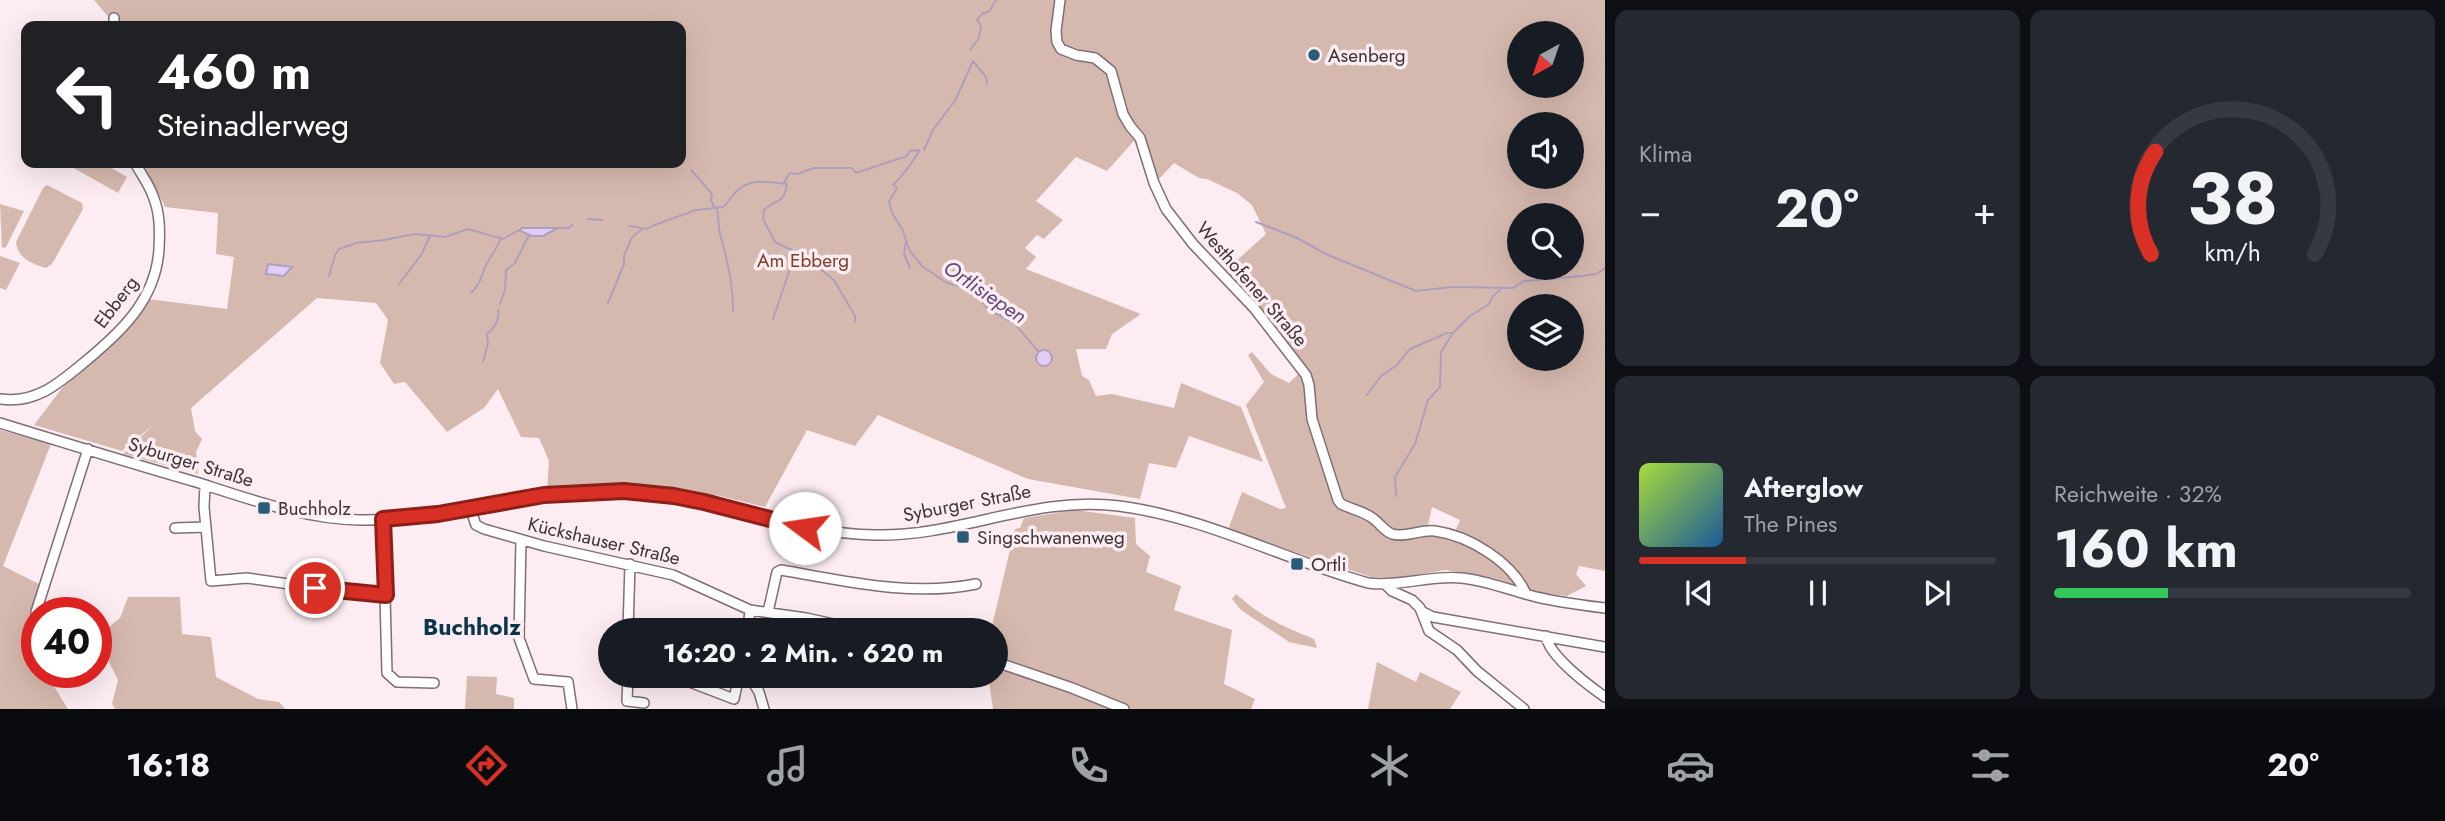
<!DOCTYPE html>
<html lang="de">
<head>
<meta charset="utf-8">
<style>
	:root { --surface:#171b24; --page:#242831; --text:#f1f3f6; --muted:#9ea1a6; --line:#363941; --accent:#d93025 }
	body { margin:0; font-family:Jost,sans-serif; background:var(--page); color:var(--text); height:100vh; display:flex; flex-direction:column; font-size:26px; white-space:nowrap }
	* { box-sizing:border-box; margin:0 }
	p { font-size:23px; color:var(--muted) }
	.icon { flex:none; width:38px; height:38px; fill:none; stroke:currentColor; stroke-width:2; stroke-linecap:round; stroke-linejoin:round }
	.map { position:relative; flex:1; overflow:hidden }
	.details { display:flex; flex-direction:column; gap:10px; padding:10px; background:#0d0f14; width:840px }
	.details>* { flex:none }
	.banner { position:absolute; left:21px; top:21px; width:665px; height:147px; border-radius:14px; box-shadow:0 7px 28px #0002; background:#202124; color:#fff; overflow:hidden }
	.needle { width:46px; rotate:220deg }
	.controls { position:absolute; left:1507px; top:21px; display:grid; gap:14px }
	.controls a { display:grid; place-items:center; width:77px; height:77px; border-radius:50%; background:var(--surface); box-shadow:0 7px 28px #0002; font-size:35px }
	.speed { position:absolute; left:21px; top:597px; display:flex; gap:14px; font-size:35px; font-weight:700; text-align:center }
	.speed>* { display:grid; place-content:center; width:91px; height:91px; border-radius:50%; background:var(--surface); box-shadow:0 7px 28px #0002; line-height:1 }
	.speed .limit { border:10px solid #d22; background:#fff; color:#111 }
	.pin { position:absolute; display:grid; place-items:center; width:60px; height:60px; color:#fff; margin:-30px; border:4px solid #fff; border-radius:50%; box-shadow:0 2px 7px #0007 }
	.me { position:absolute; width:77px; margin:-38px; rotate:284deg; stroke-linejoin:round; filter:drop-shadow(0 0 5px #0008) }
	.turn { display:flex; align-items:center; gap:24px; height:147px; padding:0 21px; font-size:32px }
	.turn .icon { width:91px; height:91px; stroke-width:2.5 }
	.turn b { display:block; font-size:49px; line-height:60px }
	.big { font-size:52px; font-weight:700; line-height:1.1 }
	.details .card { flex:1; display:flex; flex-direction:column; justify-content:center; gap:10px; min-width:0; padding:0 24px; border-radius:14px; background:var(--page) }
	.details .dial { align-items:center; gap:0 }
	.dial svg { height:182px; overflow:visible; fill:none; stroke:var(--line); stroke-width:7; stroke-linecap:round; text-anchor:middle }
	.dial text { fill:var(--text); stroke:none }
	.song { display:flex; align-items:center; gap:21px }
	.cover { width:84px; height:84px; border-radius:10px; background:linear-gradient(135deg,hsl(80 70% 55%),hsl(210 70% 35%)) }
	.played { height:7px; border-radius:4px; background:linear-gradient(90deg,var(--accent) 30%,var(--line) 30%) }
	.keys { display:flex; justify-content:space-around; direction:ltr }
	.heat { display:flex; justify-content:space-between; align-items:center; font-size:38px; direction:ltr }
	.charge { height:10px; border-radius:5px; background:linear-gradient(90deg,#34c759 32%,var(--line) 0) }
	.details .tiles { flex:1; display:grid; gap:10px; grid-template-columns:repeat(2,1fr) }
	.trip { position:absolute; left:598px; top:618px; width:410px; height:70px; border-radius:35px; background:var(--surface); box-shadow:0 7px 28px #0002; font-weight:700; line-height:70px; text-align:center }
	.menu { display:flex; height:112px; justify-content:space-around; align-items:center; background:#090b0e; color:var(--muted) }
	.menu .icon { width:49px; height:49px }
	.menu .selected { color:var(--accent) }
	.menu b { font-size:32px; color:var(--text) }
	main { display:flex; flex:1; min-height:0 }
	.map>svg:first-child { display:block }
</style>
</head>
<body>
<main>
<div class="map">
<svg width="1605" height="709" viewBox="0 0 1605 709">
	<rect width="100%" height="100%" fill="#fdedf3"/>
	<!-- green -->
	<path fill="#d6b9ae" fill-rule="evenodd" d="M94,0H1605V571L1579,566L1576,574L1586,586L1567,596L1542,593L1494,578L1446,570L1396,578L1371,577L1228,530L1242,492L1280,509L1286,508L1246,405L1264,382L1248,355L1252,352L1271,374L1289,383L1304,369L1225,271L1266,234L1252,205L1237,193L1207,179L1199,178L1174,163L1158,180L1140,139L1133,142L1107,171L1076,157L1036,201L1063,220L1044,239L1037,235L1025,248L1036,257L1026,269L1141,314L1112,334L1106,349H1076L1082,376L1089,380L1096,396L1112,394L1174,408L1181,383L1241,407L1263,462L1189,436L1176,468L1149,463L1140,499L1028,479L878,415L855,446L807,430L765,507L716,495L714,499C658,486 604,488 547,491L549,461L539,438L521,437L498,389L484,408L447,432L405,382L394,384L380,363L388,320L376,303L317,298L191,408L195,431L202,439L196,452L198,474L123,454L154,424L122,451L34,425L62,388L117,339L148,299L227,309L234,257L216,254L218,213L165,207L143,163H681V26H116ZM1519,33H1572V86H1519ZM1519,124H1572V177H1519ZM1519,215H1572V268H1519ZM1519,306H1572V359H1519ZM1432,507L1460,520L1452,538L1426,534Z
		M71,163H103L127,177L118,193L70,166Z
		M47,185L82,203L83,209L52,264L46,268C32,264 17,258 16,242L43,188Z
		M0,204L24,211L6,247L2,248Z
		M0,256L20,263L6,290L0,288Z
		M0,430L51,444L3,566L41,585L33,620L37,672H45L68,709H0Z
		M1075,510L1135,518L1136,544L1150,556L1146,572L1181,586L1174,610L1232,630L1224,684L1255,699L1251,709H993L988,676H996V667L1060,688L996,660V630H991L1015,529L1020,528L1024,518Z
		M1236,594C1260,616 1285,628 1314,639L1317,648L1289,642L1241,610L1232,599Z
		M128,597H180L182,634L211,637L216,677L258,699L279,702L285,709H115L112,704L118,680L109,662L105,630L120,618Z
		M1377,662L1416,682L1420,672L1461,692L1450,709H1368Z
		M467,676L497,677L496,694L514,698V709H465Z"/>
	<!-- water -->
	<path fill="#dfcdf6" stroke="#ae9fbd" stroke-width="2" d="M522,228H558L543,236H532L520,231Z
		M268,264L292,267L284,276L266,274Z
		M1036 358a8 8 0 1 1 16 0a8 8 0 1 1-16 0Z"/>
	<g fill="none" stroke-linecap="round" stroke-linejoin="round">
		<!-- stream -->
		<path stroke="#ae9fbd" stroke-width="2" d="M970,50L979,38L981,26L977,20L983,13L989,12L996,0
			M924,150L933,130L956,99L973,61L986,77L987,84
			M919,151C912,163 903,175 893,185L897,188L889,202L892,213L902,229L910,251L923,267L947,283L959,286L980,299L989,310L1014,323L1038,351
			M691,170L712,194L711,200L714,207
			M786,183L787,185C783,206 776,198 764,210L763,219L775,242L804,256L834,280L855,316V322
			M717,209C719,218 718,229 721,238C728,263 733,285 733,311
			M588,219L602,220
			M1256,222L1295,237L1328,255L1416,291L1452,287L1513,288L1524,281L1582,276L1596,274L1605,268
			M629,226L647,229L652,226L696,210L723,207C729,202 732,195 738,190C751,178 771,182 786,184L784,182L790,173L797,174L814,168H852L856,173L907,156L910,151L919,150
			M558,228H569L572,225
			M906,242L904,254L910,268
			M329,276L335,255L339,249L356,243L384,240L415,234L445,237L468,229L503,239L519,230
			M399,284L421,255L430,236
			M471,293C480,285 481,277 485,267C490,257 496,250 500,240
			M608,303L624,264V256L632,237L641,230
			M500,304L505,290L506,270L515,263L529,235
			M773,319L796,251
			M483,362L488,343L487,334C494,329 500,319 498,310
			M1367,395L1381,376L1397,365L1410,349L1447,333H1453
			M1396,496L1395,477L1415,444L1428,400L1440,387L1441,352L1453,333L1470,316L1489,304L1493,296L1502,288"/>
		<defs>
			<path id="minor" d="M1060,0L1056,31L1057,42L1061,49L1076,55L1095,58L1111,71L1123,114L1130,126L1140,138L1154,183L1166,209L1193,244L1254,308L1306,375L1309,385L1312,419L1338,500L1341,504C1351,509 1362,511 1371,517C1379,522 1384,531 1392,534C1406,538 1421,529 1435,531C1470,536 1512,562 1526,594
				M114,26V18
				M0,399C34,404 57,385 81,365C119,334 156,301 159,249C160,230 160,213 153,196C149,184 141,174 135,163
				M0,423C65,443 130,463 196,482C249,499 304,519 360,520C452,521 540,486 633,492C716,497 792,534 875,535C959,537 1034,495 1119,506C1205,517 1285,560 1368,583C1399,587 1430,575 1461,578C1484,580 1507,589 1529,595C1554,602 1580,605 1605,608
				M205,485L204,507L211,581L247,578L345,592L385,595
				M470,508L476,525L484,529L544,546L673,575L750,610L806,618L861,630
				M383,519L387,673L397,682L434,683
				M175,528L206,527
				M521,540L519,638L534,679L568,682L572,709
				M1385,584L1392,591L1412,600L1420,608L1429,631L1457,650L1477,671L1524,709
				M1421,611L1433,617L1605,647
				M36,612L88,449
				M768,612L777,572L781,570C846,581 911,597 976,584
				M628,630L630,564
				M748,630L750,610
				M1546,636C1549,656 1588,685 1605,697
				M996,662L1072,688L1124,709
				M628,676L627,701L644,703
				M749,676L759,692L764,709
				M687,681L734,699L739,676"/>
		</defs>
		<!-- minor casing -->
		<use href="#minor" stroke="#7f6e75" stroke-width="12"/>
		<!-- minor -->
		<use href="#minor" stroke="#fff" stroke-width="9"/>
	</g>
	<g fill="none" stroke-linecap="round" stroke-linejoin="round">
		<defs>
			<path id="route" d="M315,588L386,595L383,519L438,514L544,495L624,491L674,496L704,502L805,528"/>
		</defs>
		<!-- route casing -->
		<use href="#route" stroke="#8d1f18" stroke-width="18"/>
		<!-- route -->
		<use href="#route" stroke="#d93025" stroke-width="12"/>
	</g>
	<!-- markers -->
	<g fill="#285c78" stroke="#fdedf3" stroke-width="2.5">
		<circle cx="1314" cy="55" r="7"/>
		<rect x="257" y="501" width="14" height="14" rx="3.5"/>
		<rect x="956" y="530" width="14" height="14" rx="3.5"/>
		<rect x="1290" y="557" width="14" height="14" rx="3.5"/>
	</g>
	<g text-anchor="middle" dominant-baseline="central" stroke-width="7" stroke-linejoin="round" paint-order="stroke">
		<!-- poi labels -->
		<g font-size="19" fill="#3b3437" stroke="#fdedf3" text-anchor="start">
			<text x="1328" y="55">Asenberg</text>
			<text x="278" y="508">Buchholz</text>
			<text x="977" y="537">Singschwanenweg</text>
			<text x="1311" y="564">Ortli</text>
		</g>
		<!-- park labels -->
		<g font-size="19" fill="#7b402b" stroke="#fdedf3">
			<text x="803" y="260">Am Ebberg</text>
		</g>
		<!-- street labels -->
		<g font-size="19" fill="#3b3437" stroke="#fdedf3">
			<text transform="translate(1252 284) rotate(49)">Westhofener Straße</text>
			<text transform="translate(116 302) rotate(-53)">Ebberg</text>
			<text transform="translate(191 462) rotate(17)">Syburger Straße</text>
			<text transform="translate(967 503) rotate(-11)">Syburger Straße</text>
			<text transform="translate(604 541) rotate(13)">Kückshauser Straße</text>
		</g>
		<!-- water labels -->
		<g font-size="21" font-style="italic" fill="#63497e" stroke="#fdedf3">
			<text transform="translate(985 292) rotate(34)">Ortlisiepen</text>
		</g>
		<!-- quarter labels -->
		<g font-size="23" font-weight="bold" fill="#0a364c" stroke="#fdedf3">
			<text x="472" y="627">Buchholz</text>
		</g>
	</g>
</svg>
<div class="controls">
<a><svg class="needle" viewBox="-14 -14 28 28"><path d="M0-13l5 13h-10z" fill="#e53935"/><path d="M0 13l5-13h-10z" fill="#9ea1a6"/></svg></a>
<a><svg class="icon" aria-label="sound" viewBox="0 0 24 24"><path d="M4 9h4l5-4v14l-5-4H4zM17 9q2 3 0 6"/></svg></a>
<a><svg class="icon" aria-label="search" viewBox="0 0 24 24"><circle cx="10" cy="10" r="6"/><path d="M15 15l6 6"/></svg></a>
<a><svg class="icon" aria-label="layers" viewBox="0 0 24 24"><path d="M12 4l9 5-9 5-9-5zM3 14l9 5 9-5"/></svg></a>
</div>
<div class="speed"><div class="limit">40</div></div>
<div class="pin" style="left:315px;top:588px;background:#d93025"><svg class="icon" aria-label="arrive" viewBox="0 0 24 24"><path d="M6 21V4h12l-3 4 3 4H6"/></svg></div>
<svg class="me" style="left:805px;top:528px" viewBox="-20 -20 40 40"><circle r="19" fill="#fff"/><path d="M0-13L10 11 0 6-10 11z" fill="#d93025"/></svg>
<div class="trip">16:20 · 2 Min. · 620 m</div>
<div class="banner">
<div class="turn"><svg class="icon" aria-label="left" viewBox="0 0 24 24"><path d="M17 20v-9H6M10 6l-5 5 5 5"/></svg><div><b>460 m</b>Steinadlerweg</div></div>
</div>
</div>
<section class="details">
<div class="tiles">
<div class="card"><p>Klima</p>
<div class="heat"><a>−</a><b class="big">20°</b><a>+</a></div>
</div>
<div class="card dial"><svg viewBox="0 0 100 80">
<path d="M14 69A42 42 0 1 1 86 69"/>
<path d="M14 69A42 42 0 0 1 16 24" stroke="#d93025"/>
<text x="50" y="56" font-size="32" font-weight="700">38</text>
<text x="50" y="72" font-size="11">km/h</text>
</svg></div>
<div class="card">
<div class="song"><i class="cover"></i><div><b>Afterglow</b><p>The Pines</p></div></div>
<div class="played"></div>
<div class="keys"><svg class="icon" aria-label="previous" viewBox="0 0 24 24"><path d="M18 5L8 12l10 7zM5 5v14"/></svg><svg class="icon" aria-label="pause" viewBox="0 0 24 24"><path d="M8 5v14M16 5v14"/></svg><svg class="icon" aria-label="next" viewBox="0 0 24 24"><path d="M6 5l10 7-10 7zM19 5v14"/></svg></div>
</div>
<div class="card"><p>Reichweite · 32%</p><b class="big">160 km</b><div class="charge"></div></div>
</div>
</section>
</main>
<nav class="menu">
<b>16:18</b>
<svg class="icon selected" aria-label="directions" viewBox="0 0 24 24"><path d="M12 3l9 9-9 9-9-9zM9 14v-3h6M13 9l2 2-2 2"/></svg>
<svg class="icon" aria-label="music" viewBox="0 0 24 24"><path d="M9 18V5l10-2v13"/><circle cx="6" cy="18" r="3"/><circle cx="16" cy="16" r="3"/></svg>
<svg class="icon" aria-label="phone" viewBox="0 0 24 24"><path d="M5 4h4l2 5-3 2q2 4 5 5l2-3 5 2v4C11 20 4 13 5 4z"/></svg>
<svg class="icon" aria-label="climate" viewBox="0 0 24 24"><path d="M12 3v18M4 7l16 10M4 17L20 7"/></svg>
<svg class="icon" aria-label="car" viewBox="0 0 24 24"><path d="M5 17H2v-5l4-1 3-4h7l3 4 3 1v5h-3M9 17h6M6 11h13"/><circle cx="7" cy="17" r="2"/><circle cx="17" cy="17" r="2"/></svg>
<svg class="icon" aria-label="filters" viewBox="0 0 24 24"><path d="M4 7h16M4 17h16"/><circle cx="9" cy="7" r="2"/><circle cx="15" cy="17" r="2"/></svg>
<b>20°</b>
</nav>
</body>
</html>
